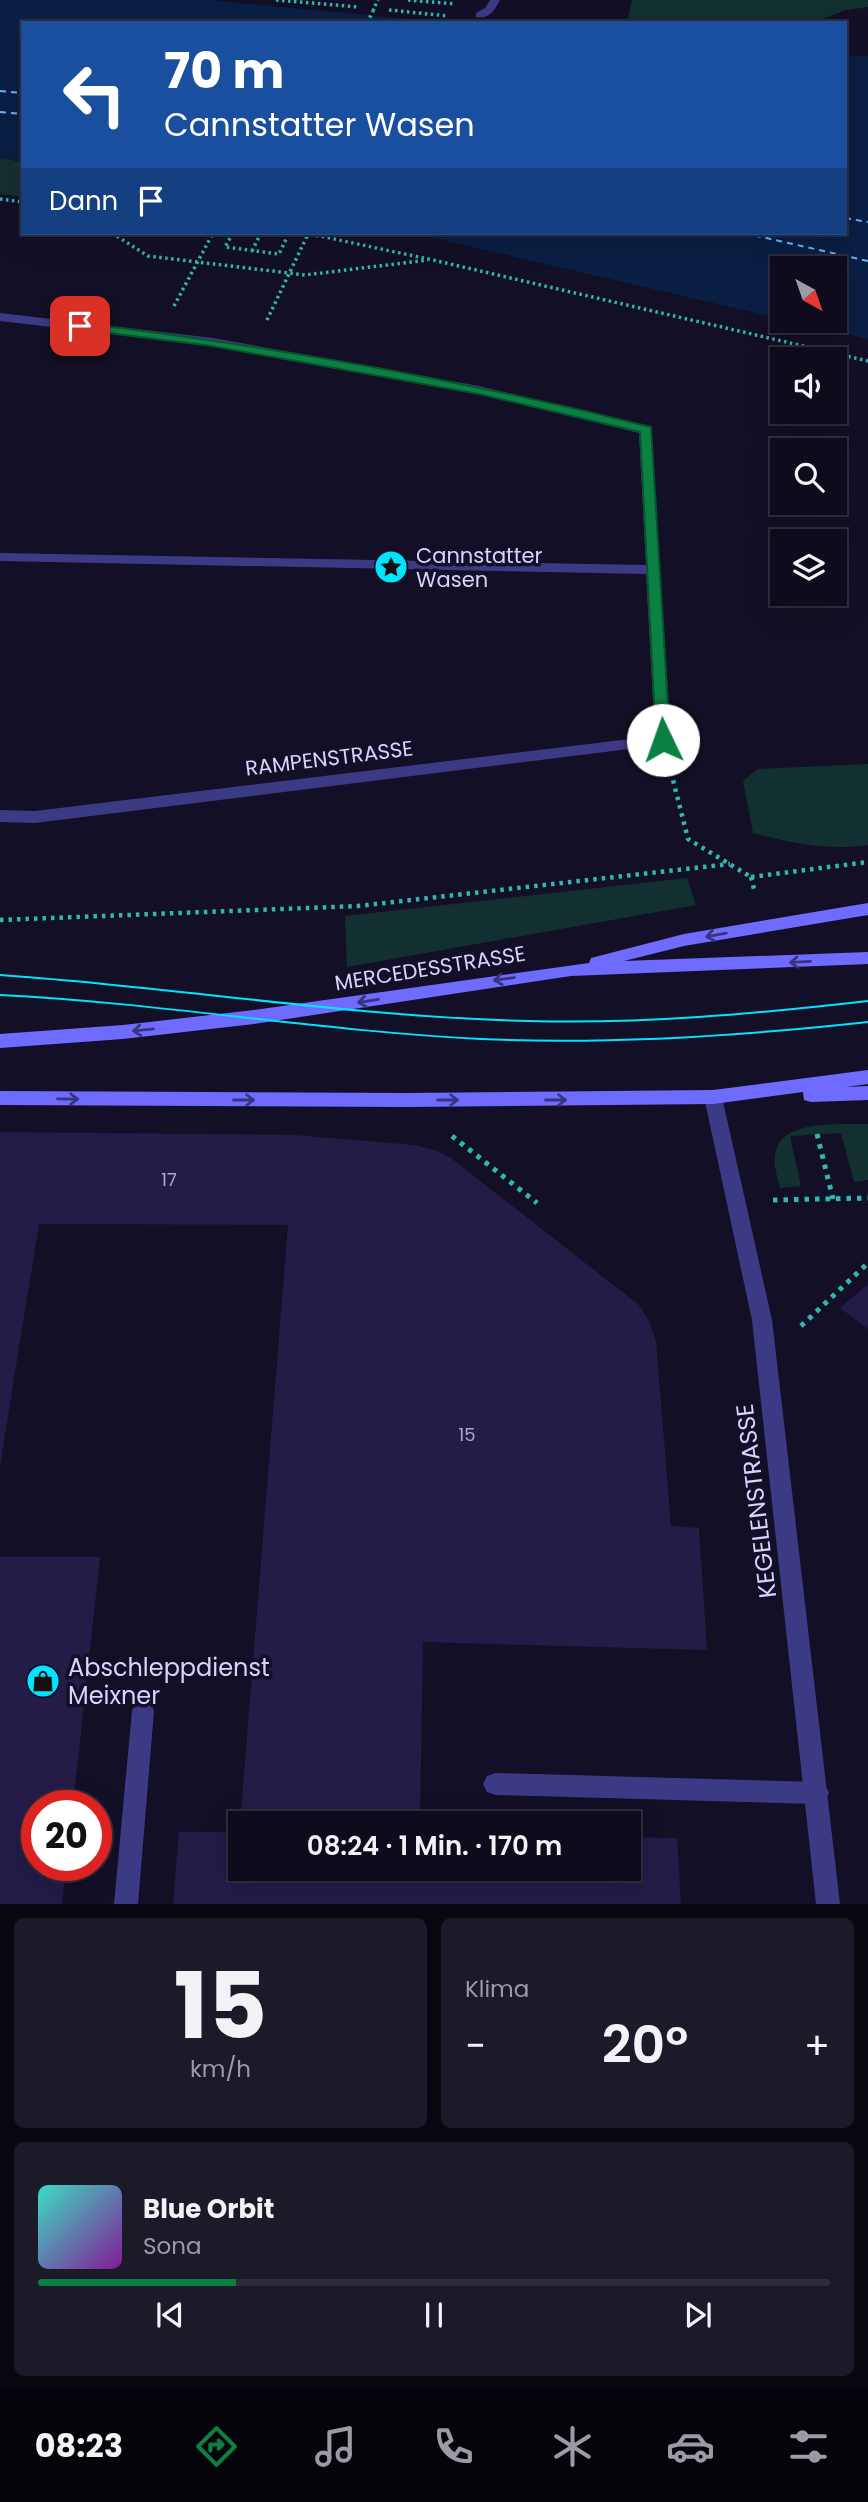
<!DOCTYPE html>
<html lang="de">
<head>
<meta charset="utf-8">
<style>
	:root { --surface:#0e0b1c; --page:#1c1929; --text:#f1f3f6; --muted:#9b9ba3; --line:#2e2b3b; --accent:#0b8043 }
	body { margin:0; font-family:Poppins,sans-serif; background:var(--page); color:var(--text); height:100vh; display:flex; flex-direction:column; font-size:26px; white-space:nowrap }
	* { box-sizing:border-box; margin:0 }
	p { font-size:23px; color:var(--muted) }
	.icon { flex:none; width:38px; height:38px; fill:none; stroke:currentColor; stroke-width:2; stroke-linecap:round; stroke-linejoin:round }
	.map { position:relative; height:1904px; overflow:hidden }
	.side { display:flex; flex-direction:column; gap:14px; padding:14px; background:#08060f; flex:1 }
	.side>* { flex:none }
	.guide { position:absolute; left:21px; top:21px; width:826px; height:214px; border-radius:0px; box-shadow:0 7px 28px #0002,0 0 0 2px var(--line); background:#1a4fa0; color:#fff; overflow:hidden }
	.needle { width:46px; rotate:140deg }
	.controls { position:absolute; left:770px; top:256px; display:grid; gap:14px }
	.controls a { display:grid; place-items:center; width:77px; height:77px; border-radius:0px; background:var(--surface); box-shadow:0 7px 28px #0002,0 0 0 2px var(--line); font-size:35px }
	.speed { position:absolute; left:21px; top:1790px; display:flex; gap:14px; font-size:35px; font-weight:700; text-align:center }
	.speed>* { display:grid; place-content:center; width:91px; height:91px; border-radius:50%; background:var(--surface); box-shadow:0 7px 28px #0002,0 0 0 2px var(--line); line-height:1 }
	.speed .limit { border:10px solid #d22; background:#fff; color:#111 }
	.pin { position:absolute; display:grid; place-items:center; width:60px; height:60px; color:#fff; margin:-30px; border-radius:14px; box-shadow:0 4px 10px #0006 }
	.me { position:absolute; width:77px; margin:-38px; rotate:357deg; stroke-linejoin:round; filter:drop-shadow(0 0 5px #0008) }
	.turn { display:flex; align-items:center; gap:24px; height:147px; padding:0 28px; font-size:32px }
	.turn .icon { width:91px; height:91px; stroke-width:2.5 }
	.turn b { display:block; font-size:49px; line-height:60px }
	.then { display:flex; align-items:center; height:66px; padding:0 28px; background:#0003; gap:14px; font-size:26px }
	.big { font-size:52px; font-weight:600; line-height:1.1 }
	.side .card { flex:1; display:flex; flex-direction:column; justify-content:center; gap:10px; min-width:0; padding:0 24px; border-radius:10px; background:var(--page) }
	.side .dial { align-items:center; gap:0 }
	.dial b { font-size:91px; line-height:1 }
	.song { display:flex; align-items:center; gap:21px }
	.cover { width:84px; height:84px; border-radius:10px; background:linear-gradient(135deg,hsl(170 70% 55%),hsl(290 70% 35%)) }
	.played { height:7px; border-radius:4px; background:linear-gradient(90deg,var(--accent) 25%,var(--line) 25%) }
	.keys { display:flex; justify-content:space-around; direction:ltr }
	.heat { display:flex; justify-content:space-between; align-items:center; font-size:38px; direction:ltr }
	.side .tiles { flex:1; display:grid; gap:14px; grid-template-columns:1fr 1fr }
	.card:last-child { grid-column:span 2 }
	.trip { position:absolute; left:228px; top:1811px; width:413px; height:70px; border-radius:0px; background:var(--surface); box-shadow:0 7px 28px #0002,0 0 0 2px var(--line); font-weight:600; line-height:70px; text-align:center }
	.tabs { display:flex; height:112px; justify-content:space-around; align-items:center; background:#06040b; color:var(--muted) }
	.tabs .icon { width:49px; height:49px }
	.tabs .on { color:var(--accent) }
	.tabs b { font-size:32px; color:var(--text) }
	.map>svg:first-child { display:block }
</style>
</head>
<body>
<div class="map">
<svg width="868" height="1904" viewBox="0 0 868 1904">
	<rect width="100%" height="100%" fill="#130f26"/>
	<!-- green -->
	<path fill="#12302f" d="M632,0H868V7L846,10L812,23H627Z
		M0,158L23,162V197L0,194Z
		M868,764V845C827,851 793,843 753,833L743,781L758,769Z
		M687,878L696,905L347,967L345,916Z
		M868,1124V1180L854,1182L841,1133L790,1136L801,1186L780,1188C778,1178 773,1166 775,1155C779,1118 842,1125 868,1124Z"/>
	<!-- water -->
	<path fill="#0a1f44" d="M0,0H210L451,23H23V161L0,158Z
		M845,55L868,56V339L789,320H835V268H782V319L412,233H845Z"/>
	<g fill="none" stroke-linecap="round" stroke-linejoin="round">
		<!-- ferry -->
		<path stroke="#62b6ff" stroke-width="2" stroke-dasharray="6 5" stroke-linecap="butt" d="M0,91L23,93
			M0,112L23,114
			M845,218L868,222
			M744,233L868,261"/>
	</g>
	<!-- building -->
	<path fill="#241b47" d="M0,1132L294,1135L414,1145L435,1150L451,1158L639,1305L649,1321L656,1341L671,1526L699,1528L707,1650L423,1642L420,1824H240L288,1225L39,1224L0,1466Z
		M868,1284V1329L840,1308Z
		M0,1557H100L73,1806H37V1866H66L62,1904H0Z
		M179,1832H240V1869H628V1837L677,1838L681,1904H173Z"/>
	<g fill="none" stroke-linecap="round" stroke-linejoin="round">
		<!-- path-far2 -->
		<path stroke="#2fb8b0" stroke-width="3.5" stroke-dasharray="2.5 3.5" stroke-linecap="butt" d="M276,0L358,7
			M408,0L455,4
			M375,6L378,0
			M389,10L448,16
			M367,23L373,11
			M0,199L23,202
			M112,233L148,256L305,275L428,260
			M233,233L225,247L279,254L289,233
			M292,233L320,236L433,260L868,361
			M252,251L261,233
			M174,306L213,233
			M267,320L308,234"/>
		<!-- path-far1 -->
		<path stroke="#2fb8b0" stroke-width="4.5" stroke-dasharray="3.5 5" stroke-linecap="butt" d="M671,772L688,839L751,877
			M751,877L868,862
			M751,877L755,893
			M0,920L358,906L730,864"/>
		<!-- path -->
		<path stroke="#2fb8b0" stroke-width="5" stroke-dasharray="4.5 6" stroke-linecap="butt" d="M817,1134L833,1199
			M452,1136L537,1203
			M773,1200L868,1198
			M801,1326L868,1263"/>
		<!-- service -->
		<path fill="#3d3a85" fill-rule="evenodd" d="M490,0H500C495,10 489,20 476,17V13L485,8Z
			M0,313L213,338L479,386L651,427L671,740L669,744L35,823L0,822V810L35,811L655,736L646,574L0,561V553L646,565L639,433L479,394L213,346L0,321Z
			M143,1700L151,1703L154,1711L138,1904H114L132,1711L135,1703Z
			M495,1773L817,1782L825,1785L829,1793L825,1801L817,1804L495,1795L487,1792L483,1784L487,1776Z"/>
		<!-- minor -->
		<path fill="#3d3a85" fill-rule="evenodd" d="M713,1090L720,1092L722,1097L772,1320L840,1904H816L752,1320L704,1097L706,1092Z"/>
		<!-- secondary -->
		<path fill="#6f6bff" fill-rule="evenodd" d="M868,903V915L684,946L624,961L868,952V964L571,976L254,1024L123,1039L0,1048V1034L123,1025L254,1010L589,963L591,958L684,934Z
			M868,1070V1084L846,1087L868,1086V1100L811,1102L804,1100L803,1092L713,1104L407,1107L0,1105V1091L407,1093L713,1090Z"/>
		<!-- tram -->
		<path stroke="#00e5ff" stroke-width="2" d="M0,975C176,987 352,1017 529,1021C642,1024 755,1014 868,1001
			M0,995C161,1003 320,1031 481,1039C610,1045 740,1036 868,1022"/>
		<!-- path-bridge -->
		<path stroke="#2fb8b0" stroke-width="3.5" stroke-dasharray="2.5 3.5" stroke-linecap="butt" d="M373,11L375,6"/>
	</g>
	<!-- one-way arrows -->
	<defs><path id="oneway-shaft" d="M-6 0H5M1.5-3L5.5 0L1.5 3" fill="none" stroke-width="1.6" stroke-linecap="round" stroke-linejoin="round" transform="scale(1.75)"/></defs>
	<g stroke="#38347d">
		<use href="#oneway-shaft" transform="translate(716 935) rotate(170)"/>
		<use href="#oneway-shaft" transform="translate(800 962) rotate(177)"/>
		<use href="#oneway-shaft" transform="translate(504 979) rotate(172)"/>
		<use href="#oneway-shaft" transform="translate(368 1001) rotate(171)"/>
		<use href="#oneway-shaft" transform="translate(143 1030) rotate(174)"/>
		<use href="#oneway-shaft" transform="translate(68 1099) rotate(1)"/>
		<use href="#oneway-shaft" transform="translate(244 1100)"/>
		<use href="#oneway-shaft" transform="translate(448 1100)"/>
		<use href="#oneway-shaft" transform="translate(556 1100)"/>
	</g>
	<!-- route -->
	<path fill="#0b8043" stroke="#07532c" stroke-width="2" d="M80,323C272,346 463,380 651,427L670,740L668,743H658L656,740L640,432L479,394L212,346L76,329L74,326Z"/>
	<!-- icons -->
	<defs>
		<symbol id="sight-disc" viewBox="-11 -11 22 22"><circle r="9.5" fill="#00e5ff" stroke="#130f26"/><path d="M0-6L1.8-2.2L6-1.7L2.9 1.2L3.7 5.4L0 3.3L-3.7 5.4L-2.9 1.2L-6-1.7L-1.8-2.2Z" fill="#111"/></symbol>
		<symbol id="shop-disc" viewBox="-11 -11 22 22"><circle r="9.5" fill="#00e5ff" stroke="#130f26"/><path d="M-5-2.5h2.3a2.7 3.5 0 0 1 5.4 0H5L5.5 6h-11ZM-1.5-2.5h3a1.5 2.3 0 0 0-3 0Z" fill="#111"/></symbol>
	</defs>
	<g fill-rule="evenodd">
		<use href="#sight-disc" x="372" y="548" width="38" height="38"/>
		<use href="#shop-disc" x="24" y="1662" width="38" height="38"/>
	</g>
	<g text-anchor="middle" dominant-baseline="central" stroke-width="7" stroke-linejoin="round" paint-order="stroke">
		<!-- number labels -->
		<g font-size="18" fill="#aca6d1">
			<text x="169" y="1179">17</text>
			<text x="467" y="1434">15</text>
		</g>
		<!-- poi labels -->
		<g font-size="21" fill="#d9d4ff" stroke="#130f26" text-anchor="start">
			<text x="416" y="555">Cannstatter<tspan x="416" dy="24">Wasen</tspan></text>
		</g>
		<!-- street labels -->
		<g font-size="21" fill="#d9d4ff" stroke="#130f26">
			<text transform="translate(329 758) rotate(-7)">RAMPENSTRASSE</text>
			<text transform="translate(430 968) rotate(-9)">MERCEDESSTRASSE</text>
		</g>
		<!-- near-street labels -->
		<g font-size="24" fill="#d9d4ff" stroke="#130f26">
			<text transform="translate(756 1501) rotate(-97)">KEGELENSTRASSE</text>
		</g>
		<!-- near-poi labels -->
		<g font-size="24" fill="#d9d4ff" stroke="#130f26" text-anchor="start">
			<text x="68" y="1667">Abschleppdienst<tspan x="68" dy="28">Meixner</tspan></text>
		</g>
	</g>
</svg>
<div class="controls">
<a><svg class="needle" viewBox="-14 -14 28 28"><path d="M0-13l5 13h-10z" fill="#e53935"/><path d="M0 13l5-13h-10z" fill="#9b9ba3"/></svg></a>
<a><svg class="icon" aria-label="sound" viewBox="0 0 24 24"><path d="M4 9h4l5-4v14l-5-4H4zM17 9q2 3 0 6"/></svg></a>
<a><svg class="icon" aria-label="search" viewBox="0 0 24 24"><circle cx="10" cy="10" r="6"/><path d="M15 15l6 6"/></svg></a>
<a><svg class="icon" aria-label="layers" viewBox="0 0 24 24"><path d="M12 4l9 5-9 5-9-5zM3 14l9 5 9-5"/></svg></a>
</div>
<div class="speed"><div class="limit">20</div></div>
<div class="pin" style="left:80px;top:326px;background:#d93025"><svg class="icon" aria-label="arrive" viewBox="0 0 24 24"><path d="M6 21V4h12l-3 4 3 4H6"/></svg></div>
<svg class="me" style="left:663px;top:740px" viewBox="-20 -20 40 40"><circle r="19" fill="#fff"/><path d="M0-13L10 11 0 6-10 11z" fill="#0b8043"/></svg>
<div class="trip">08:24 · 1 Min. · 170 m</div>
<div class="guide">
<div class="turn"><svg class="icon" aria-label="left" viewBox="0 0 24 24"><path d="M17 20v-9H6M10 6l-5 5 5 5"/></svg><div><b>70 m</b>Cannstatter Wasen</div></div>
<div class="then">Dann<svg class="icon" aria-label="arrive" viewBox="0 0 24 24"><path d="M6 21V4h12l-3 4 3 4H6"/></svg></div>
</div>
</div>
<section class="side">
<div class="tiles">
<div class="card dial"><b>15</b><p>km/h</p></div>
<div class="card"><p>Klima</p>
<div class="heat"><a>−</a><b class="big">20°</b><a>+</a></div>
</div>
<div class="card">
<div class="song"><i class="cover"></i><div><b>Blue Orbit</b><p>Sona</p></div></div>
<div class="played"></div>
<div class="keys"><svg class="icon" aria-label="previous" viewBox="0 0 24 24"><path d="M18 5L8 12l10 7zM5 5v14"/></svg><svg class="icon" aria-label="pause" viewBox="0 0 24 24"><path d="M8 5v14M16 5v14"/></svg><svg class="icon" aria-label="next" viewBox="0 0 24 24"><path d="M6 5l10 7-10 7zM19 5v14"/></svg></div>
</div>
</div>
</section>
<nav class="tabs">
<b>08:23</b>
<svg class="icon on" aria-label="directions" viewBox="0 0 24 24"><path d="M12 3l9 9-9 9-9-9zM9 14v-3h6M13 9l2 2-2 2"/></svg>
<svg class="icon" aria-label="music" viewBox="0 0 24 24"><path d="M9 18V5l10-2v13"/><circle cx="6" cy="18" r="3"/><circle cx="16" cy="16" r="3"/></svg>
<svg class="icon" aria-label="phone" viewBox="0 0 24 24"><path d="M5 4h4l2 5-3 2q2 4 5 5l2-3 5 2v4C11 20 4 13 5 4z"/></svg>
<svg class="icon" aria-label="climate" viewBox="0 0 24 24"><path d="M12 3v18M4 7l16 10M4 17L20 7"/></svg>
<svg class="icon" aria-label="car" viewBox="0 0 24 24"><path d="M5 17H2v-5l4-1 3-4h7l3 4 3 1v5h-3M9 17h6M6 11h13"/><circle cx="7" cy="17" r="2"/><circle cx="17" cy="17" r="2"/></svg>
<svg class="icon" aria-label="filters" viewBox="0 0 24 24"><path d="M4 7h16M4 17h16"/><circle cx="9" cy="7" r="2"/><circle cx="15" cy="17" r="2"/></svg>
</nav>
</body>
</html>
